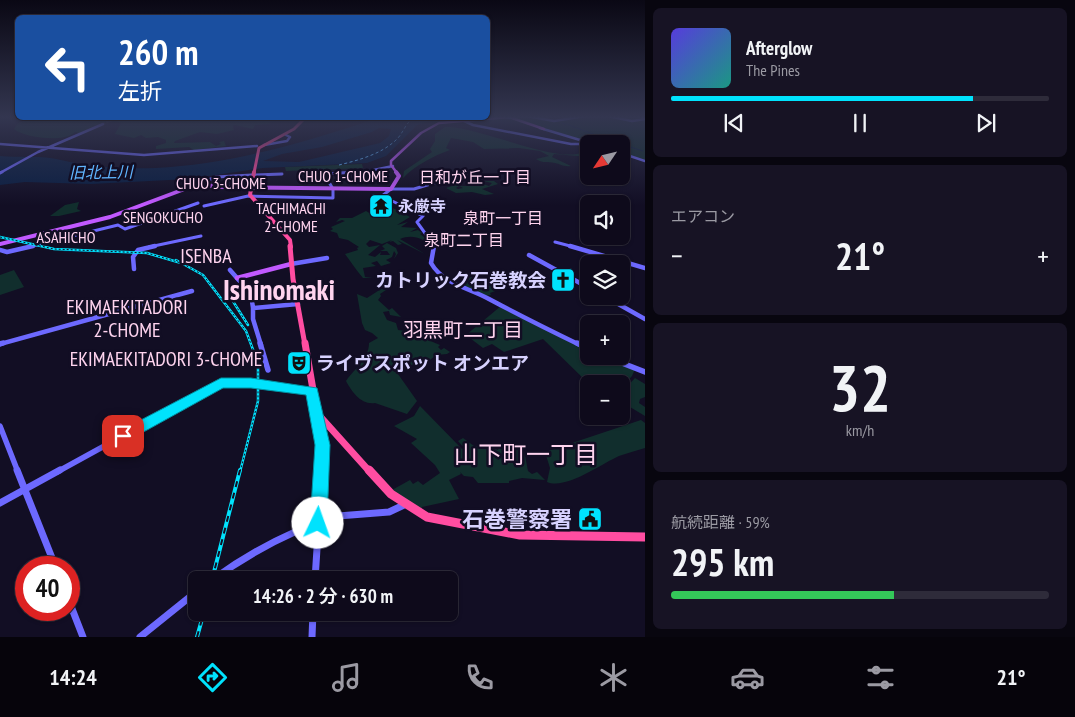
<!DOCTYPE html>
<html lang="ja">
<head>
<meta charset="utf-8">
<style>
	:root { --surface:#0e0a1b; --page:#171324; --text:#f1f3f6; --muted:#9b9aa3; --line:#2e2b3a; --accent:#00e2fd }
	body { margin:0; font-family:"PT Sans Narrow","Noto Sans JP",sans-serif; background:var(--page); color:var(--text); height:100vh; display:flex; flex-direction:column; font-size:19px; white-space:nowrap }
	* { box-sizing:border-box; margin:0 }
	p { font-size:16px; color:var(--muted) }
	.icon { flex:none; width:28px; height:28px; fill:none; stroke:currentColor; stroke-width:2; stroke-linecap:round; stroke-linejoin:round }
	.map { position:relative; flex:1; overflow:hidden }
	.drawer { display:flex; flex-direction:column; gap:8px; padding:8px; background:#08060f; width:430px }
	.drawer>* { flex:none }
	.banner { position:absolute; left:15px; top:15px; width:475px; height:105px; border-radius:8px; box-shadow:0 1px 4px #0004,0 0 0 1px var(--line); background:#1a4fa0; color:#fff; overflow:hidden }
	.needle { width:32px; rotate:235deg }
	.buttons { position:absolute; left:580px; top:135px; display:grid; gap:10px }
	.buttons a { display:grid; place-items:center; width:50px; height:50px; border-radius:8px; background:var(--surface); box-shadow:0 1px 4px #0004,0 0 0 1px var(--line); font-size:25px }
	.speed { position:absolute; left:15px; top:556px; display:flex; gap:10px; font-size:25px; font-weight:700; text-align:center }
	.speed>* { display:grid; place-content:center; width:65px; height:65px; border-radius:50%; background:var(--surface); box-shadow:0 1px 4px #0004,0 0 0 1px var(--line); line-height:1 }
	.speed .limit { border:8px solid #d22; background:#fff; color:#111 }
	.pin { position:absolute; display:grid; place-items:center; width:42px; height:42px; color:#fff; margin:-21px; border-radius:10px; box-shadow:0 2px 8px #0006 }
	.me { position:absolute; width:55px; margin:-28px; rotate:3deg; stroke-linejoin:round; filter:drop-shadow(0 0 4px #0008) }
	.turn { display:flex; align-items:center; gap:18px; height:105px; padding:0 20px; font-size:22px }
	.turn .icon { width:65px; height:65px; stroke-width:2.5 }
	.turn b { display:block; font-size:35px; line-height:42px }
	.big { font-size:38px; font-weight:600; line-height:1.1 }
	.drawer .tile { flex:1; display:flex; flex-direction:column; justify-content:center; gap:8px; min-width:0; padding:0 18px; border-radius:8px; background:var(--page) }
	.drawer .dial { align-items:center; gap:0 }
	.dial b { font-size:65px; line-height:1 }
	.song { display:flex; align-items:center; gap:15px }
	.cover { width:60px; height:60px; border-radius:8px; background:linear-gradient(135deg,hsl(250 70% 55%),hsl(170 70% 35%)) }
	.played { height:5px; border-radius:2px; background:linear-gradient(90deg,var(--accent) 80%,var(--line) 80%) }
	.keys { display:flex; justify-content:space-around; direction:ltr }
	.heat { display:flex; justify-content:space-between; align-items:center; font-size:28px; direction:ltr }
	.charge { height:8px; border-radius:4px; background:linear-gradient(90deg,#34c759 59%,var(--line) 0) }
	.trip { position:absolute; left:188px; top:571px; width:270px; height:50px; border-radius:8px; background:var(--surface); box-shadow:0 1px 4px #0004,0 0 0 1px var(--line); font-weight:600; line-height:50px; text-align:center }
	.tabs { display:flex; height:80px; justify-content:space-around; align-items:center; background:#06040b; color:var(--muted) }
	.tabs .icon { width:35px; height:35px }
	.tabs .on { color:var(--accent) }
	.tabs b { font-size:22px; color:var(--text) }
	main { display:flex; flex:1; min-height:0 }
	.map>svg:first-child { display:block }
</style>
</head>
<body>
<main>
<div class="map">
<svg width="645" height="637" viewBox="0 0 645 637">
	<rect width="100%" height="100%" fill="#120e24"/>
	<!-- green -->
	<path fill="#112e2d" d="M527,116L553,122L587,116L641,117L645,120V160L621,152V144H594L512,117Z
		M31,118H280H270L274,121L269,122L271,124L255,125L253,129L235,125L233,126L234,130L217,134L200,132L175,141L174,143L210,142L216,146L221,144L219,142L224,141L226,146L194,150L189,147L156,149V146L166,143V140L158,137L146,138L141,135L134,138L115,134L121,123C106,118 93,127 79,133L75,132C65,143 25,138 14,129L18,123Z
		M445,127C476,125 558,165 583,152L580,151L582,148L589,149V157L554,154L552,157L571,166C563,167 561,164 555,163C547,161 544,164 536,159L549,156L540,151L519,148L484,149L473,142L451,138L446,148L450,150C435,155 414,166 403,178L404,171L432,152L430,149L435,141V134Z
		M362,164L363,168L286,171L285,167Z
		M465,178L489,186L492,183L483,181H494L498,184L482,189L494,194L485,195L472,192L456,193L446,188L455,185L459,186L456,188L458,189L463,188L459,186H471Z
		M79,202L77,209L81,211L59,216H50L65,205Z
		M391,207L410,217L397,225L408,222L401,227L417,228L410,232L418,230L422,233L420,234L432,243L433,250L424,244L423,240C415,236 407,236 400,239L425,254L397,240L402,244L398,245L393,241L389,242L392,240L382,244L370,240L366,244L369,247L380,245L368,255L375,257L381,252L380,255H390L387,251H380L385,249L382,246L387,243L396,248L398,253L394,259L396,254L394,251L392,257L386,260L391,263L381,266L377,261L371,263L376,266L363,268L365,277L373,278H363C356,270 351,262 345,254L358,250L357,248L359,247L348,240L339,238L337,233L330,231L333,229L331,227L345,221L342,220L336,222L340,218H352L366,211L371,214L384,208Z
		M14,270L24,287L0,295V275Z
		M485,272L498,283L503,282L496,274L507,281L512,280L509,282L512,285L490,293L491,295L484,296L457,282Z
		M381,289L386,290L380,294L381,296L378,300L389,310L392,308L401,317L390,315L389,311L383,312L387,320L396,323L398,330L405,331L414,337L426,331L441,338L430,336L428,340L440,345L438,347L441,350L444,348L450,352L447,354L436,355L430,360L421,359L398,374L417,401L407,414L375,403C361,405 352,392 346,381C355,368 369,359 369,343L378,338L372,333L365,330L362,323L357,294L367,298Z
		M501,306L589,350V356H601L635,369L632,376L621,388V384H594L586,381L543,339L504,352L492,344L483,348L466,335Z
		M635,378L645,384V397L640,399L639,403L645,407V416L630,407L627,410L621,406V393Z
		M420,406L462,449L464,448L458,441L463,438L474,446H486L498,450L500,443L520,450L523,445L528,471L532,474L537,472L545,480L522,478L509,481V483H478L473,477L464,476L460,472L461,474L449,480L459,499L422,507V511L392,490L410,480L413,484L418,481L423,485L440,473L435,465L411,443L417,439L394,426L414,416Z
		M641,420L645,423V448C636,451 627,453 619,456C601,464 566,490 547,482L550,468L545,452Z"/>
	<!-- water -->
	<path fill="#0a1e42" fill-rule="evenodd" d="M378,118H439L417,125L386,156L367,163L263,168L189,179L91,184L25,182L0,185V156C19,158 42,155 61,160C89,167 125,169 155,168C232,164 306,142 378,118ZM379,128L391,129L389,136L380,143L299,162L263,161L282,154L322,147L372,132Z"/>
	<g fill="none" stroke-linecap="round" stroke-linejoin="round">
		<!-- stream -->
		<path stroke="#0a1e42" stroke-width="1" d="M562,123L565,124
			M567,124L576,128
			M577,128L601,137
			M604,138L620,144
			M621,144L643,151
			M64,251L133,253"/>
		<!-- ferry -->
		<path stroke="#60b5ff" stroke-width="1" stroke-dasharray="3 2.5" stroke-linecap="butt" d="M339,165C359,160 382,154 397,139C404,132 405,123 414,118"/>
		<!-- secondary-tunnel -->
		<path stroke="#302b45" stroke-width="2.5" stroke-dasharray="2.5 1" stroke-linecap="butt" d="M103,124L116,118"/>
		<!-- secondary-far4 -->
		<path stroke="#6d69ff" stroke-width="2.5" d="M527,116L554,121L585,116
			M608,116L632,121L645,119
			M637,116L645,118
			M509,117L514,116
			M462,120L473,125L571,144H589
			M540,128L590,143
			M0,144L144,155L257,146
			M264,145L287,141L290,137L286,135
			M621,153L645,161
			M323,172L310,171L322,170L324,173
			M0,173L38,152L103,124
			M338,173L364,172L393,166"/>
		<!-- secondary-far3 -->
		<path stroke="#6d69ff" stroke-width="3" d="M0,173L2,172
			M324,174L363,172
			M255,175L282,174
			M198,184L216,177L252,175
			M382,196L423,216L417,222L435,247
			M382,196L391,189H414L457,176
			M204,206L248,196L333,198V189L323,172
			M555,242L574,247
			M28,247L118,225L125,229L198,203
			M149,247L201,236"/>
		<!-- secondary-far2 -->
		<path stroke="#6d69ff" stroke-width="4.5" d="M434,246L431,263C443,284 469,288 489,299C519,315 549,330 580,345
			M570,246L645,268
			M0,250L7,252L33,246
			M529,255L589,288
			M291,264L327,258
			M134,269L133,257L138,250L155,246
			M230,270L251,294L253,308L298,304
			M604,296L645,319
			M253,308V319L261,345
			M0,344L192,291"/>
		<!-- secondary-far1 -->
		<path stroke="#6d69ff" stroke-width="5.5" d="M260,343L268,370
			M577,343L589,349
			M0,344L3,343
			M604,356L645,372
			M317,414L323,445L321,472
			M0,426L18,472
			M57,472L219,383H251L312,391"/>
		<!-- secondary -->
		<path stroke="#6d69ff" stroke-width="7" d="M17,470L56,568
			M0,503L60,470
			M338,516L389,512L404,505
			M315,580L322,470
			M69,601L83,637
			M140,637L196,592
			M312,637L313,612"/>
		<!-- primary-far2 -->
		<path stroke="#c159ff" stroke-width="2.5" d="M397,173L391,165V161L421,133L439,123L509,117L544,129"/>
		<!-- primary-far1 -->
		<path stroke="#c159ff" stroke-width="4" d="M0,244L110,217L198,184L220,187L391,189L399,176L396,172"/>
		<!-- primary -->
		<path stroke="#c159ff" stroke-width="4.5" d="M237,278L291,264"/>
		<!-- highway-far4 -->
		<path stroke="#ff4da1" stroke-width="3" d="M254,173L259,148L294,129L305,118"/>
		<!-- highway-far3 -->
		<path stroke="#ff4da1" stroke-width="4" d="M254,172L250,195L290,240L291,247"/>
		<!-- highway-far2 -->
		<path stroke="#ff4da1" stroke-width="5" d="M290,246L293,279L305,345"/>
		<!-- highway-far1 -->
		<path stroke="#ff4da1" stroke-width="7" d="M305,343L317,413L370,472"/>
		<!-- highway -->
		<path stroke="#ff4da1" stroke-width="9" d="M369,470L391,494L427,517L520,535L645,537"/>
		<defs>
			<path id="rail-far1" d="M0,237L54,249L147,253L181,263
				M176,260L203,275L246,331L258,363V401L240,472
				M229,295L248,325"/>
			<path id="rail" d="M212,580L240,470
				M197,637L204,612"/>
		</defs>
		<!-- rail-far1 casing -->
		<use href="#rail-far1" stroke="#00e2fd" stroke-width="2.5"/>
		<!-- rail casing -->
		<use href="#rail" stroke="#00e2fd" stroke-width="4"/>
		<!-- rail-far1 -->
		<use href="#rail-far1" stroke="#120e24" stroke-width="1" stroke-dasharray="2" stroke-linecap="butt"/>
		<!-- rail -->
		<use href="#rail" stroke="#120e24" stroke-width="2" stroke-dasharray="6" stroke-linecap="butt"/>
		<!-- secondary-bridge-far1 -->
		<path stroke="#6d69ff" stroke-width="2.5" d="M503,116L510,118"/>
		<!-- secondary-bridge -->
		<path stroke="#6d69ff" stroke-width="7" d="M212,580C251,552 291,530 338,516"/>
	</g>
	<!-- sky -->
	<linearGradient id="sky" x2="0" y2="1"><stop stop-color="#0a0814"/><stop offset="0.57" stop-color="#333650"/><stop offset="1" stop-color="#333650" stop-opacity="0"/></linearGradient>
	<rect width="645" height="205" fill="url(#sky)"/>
	<!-- route -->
	<path fill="#00e2fd" stroke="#0093a4" d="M221,378H251L317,388L330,445L327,523L324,529L318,532L312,529L310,523L315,445L306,395L251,388H223L129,440L123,442L118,440L116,436L118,432Z"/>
	<!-- icons -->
	<defs>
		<symbol id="temple-square" viewBox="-11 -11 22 22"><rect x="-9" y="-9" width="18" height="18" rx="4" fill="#00e2fd" stroke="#120e24"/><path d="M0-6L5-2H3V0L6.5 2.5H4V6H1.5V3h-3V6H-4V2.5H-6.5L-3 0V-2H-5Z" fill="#111"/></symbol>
		<symbol id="church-square" viewBox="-11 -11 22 22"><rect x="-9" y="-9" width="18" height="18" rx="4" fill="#00e2fd" stroke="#120e24"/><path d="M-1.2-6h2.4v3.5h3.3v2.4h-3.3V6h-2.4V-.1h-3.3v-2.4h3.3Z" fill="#111"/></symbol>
		<symbol id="theatre-square" viewBox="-11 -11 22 22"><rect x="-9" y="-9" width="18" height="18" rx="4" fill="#00e2fd" stroke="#120e24"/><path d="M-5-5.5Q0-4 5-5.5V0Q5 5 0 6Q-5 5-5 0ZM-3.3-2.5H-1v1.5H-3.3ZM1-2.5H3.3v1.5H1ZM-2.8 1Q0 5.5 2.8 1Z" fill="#111"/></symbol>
		<symbol id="civic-square" viewBox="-11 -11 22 22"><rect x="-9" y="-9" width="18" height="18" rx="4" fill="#00e2fd" stroke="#120e24"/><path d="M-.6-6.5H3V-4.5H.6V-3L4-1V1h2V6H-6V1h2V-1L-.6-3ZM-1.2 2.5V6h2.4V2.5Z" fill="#111"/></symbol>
	</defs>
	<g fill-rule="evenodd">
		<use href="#temple-square" x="367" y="192" width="28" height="28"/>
		<use href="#church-square" x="549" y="266" width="28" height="28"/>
		<use href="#theatre-square" x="285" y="349" width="28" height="28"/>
		<use href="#civic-square" x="576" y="505" width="28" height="28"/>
	</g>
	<g text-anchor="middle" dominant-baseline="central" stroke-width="5" stroke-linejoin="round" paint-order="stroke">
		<!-- far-water labels -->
		<g font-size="16" font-style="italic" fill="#60b5ff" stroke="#120e24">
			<text transform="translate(101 172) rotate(-1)">旧北上川</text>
		</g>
		<!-- far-neighbourhood labels -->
		<g font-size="16" fill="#ffd4ef" stroke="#120e24">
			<text x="343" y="176">CHUO 1-CHOME</text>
			<text x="475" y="177">日和が丘一丁目</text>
			<text x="221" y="183">CHUO 3-CHOME</text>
			<text x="291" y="208">TACHIMACHI<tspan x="291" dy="18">2-CHOME</tspan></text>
			<text x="163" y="217">SENGOKUCHO</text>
			<text x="503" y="218">泉町一丁目</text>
			<text x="66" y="237">ASAHICHO</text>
			<text x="464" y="240">泉町二丁目</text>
		</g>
		<!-- far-poi labels -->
		<g font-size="16" font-weight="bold" fill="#d7d2ff" stroke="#120e24" text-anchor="start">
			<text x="398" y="206">永厳寺</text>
		</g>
		<!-- poi labels -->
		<g font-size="19" font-weight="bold" fill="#d7d2ff" stroke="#120e24" text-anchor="end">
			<text x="546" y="280">カトリック石巻教会</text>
			<text x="316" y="363" text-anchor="start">ライヴスポット オンエア</text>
		</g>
		<!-- neighbourhood labels -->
		<g font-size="20" fill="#ffd4ef" stroke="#120e24">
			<text x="206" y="256">ISENBA</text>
			<text x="127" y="307">EKIMAEKITADORI<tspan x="127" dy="23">2-CHOME</tspan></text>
			<text x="463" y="330">羽黒町二丁目</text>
			<text x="166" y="359">EKIMAEKITADORI 3-CHOME</text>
		</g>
		<!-- near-poi labels -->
		<g font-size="22" font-weight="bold" fill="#d7d2ff" stroke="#120e24" text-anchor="end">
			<text x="572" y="519">石巻警察署</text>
		</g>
		<!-- near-neighbourhood labels -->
		<g font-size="24" fill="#ffd4ef" stroke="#120e24">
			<text x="526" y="454">山下町一丁目</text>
		</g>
		<!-- town labels -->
		<g font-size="29" font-weight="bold" fill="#ffd4ef" stroke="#120e24">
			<text x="279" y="289">Ishinomaki</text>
		</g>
	</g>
</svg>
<div class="buttons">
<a><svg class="needle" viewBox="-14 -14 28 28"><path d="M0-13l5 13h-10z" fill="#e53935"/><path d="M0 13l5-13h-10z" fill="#9b9aa3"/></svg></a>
<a><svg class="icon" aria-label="sound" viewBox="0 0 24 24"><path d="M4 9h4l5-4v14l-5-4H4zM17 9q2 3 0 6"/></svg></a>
<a><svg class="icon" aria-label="layers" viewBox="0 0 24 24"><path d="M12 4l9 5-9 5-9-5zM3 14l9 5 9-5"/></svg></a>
<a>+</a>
<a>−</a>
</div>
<div class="speed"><div class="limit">40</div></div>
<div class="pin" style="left:123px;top:436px;background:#d93025"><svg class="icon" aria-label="arrive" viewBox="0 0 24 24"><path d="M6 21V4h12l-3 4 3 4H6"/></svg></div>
<svg class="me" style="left:318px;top:523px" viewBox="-20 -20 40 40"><circle r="19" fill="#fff"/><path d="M0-13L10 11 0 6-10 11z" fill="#00e2fd"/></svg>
<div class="trip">14:26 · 2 分 · 630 m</div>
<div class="banner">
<div class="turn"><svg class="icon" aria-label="left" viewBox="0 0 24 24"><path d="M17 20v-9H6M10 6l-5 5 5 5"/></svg><div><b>260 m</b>左折</div></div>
</div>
</div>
<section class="drawer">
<div class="tile">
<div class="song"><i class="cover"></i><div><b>Afterglow</b><p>The Pines</p></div></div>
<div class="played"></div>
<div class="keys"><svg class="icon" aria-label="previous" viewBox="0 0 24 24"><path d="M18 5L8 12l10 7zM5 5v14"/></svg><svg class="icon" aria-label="pause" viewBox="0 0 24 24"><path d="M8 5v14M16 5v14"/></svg><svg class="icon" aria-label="next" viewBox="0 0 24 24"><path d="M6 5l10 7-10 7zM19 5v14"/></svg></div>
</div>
<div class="tile"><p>エアコン</p>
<div class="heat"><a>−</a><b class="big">21°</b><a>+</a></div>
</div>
<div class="tile dial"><b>32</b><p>km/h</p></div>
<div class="tile"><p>航続距離 · 59%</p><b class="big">295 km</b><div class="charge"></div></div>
</section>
</main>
<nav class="tabs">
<b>14:24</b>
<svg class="icon on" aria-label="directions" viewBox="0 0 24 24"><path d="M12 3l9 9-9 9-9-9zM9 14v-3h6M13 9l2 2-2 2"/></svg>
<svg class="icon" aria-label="music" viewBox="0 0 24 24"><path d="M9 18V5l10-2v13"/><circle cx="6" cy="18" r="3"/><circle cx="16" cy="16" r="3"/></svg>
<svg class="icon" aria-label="phone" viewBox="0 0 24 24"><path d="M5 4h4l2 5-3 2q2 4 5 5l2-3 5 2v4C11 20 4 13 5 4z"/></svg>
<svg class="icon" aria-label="climate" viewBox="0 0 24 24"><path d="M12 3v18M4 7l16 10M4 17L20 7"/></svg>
<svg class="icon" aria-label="car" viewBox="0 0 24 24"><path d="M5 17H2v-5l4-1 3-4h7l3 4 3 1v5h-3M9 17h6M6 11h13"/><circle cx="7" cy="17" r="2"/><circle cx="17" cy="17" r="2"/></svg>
<svg class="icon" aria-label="filters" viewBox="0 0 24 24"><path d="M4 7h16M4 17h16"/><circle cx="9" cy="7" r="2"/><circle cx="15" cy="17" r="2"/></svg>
<b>21°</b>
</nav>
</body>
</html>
